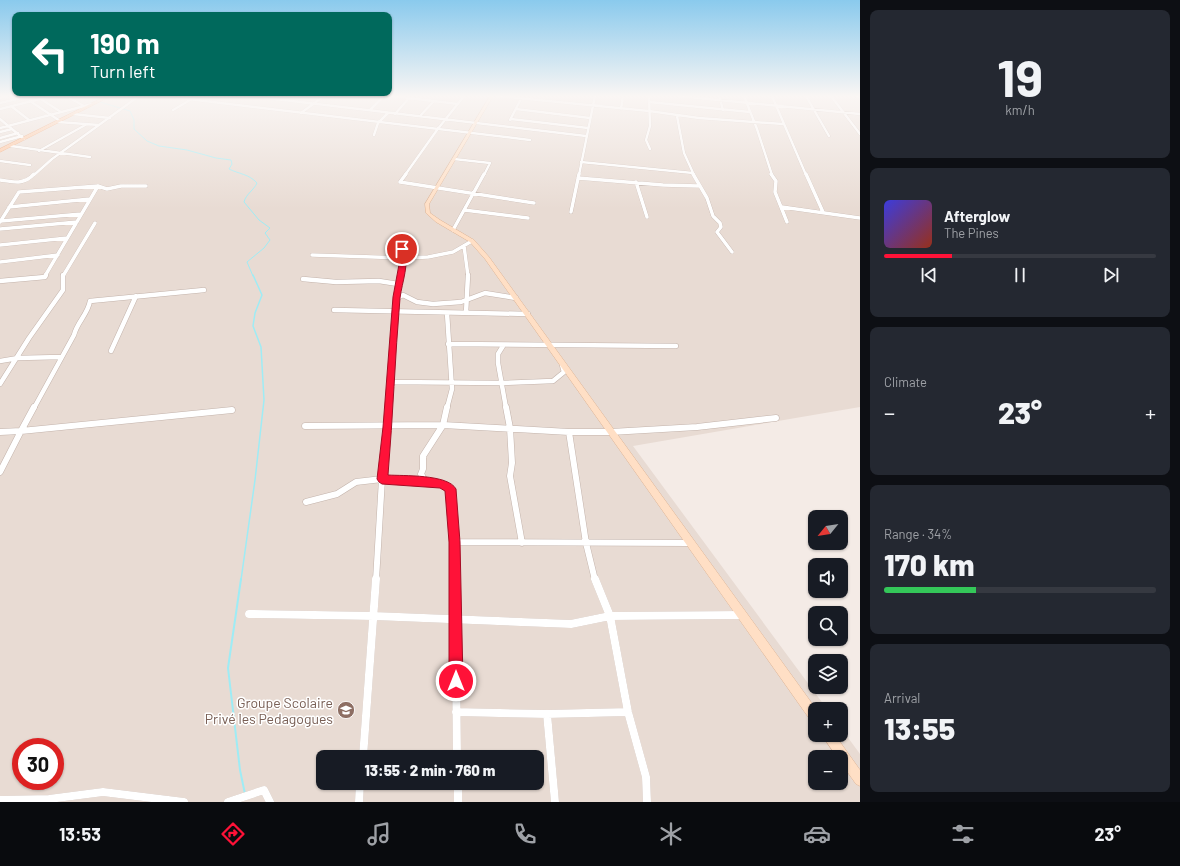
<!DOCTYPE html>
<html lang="en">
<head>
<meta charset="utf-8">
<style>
	:root { --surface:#171b24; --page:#242831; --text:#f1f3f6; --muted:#9ea1a6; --line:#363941; --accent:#ff1238 }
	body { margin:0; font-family:Barlow,sans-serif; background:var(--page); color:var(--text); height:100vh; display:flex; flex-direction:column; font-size:15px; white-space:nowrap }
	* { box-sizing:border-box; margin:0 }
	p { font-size:13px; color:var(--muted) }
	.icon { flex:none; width:22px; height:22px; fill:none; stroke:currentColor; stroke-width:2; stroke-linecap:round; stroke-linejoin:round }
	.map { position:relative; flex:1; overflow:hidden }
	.panel { display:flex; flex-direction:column; gap:10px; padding:10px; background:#0d0f14; width:320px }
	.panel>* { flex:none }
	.top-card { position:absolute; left:12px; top:12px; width:380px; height:84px; border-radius:8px; box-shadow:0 1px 3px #0004; background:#00695c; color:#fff; overflow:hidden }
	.needle { width:26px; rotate:240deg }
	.buttons { position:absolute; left:808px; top:510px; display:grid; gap:8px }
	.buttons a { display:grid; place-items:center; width:40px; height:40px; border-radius:8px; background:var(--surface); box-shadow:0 1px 3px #0004; font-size:20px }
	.speed { position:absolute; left:12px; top:738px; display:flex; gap:8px; font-size:20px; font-weight:700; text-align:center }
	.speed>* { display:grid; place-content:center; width:52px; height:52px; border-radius:50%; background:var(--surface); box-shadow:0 1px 3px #0004; line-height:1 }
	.speed .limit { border:6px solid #d22; background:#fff; color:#111 }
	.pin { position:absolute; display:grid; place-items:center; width:34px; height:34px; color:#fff; margin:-17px; border:2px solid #fff; border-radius:50%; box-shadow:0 1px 4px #0007 }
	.me { position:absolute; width:44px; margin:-22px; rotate:0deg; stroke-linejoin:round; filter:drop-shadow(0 0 3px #0008) }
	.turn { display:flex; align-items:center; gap:14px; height:84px; padding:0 12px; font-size:18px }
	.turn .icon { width:52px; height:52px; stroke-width:2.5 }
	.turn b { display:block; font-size:28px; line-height:34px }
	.big { font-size:30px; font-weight:800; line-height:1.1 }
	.panel .tile { flex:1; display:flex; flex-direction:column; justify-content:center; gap:6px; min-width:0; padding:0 14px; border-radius:8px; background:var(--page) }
	.panel .dial { align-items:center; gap:0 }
	.dial b { font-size:52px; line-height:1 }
	.song { display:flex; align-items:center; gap:12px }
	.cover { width:48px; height:48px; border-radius:6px; background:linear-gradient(135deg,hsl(240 70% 55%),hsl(10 70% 35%)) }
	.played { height:4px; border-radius:2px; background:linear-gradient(90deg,var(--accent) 25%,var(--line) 25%) }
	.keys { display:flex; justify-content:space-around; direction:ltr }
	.heat { display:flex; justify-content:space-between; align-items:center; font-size:22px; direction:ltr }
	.charge { height:6px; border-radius:3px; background:linear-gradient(90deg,#34c759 34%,var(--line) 0) }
	.trip { position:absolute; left:316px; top:750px; width:228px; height:40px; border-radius:8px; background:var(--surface); box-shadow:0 1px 3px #0004; font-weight:800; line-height:40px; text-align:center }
	.tab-bar { display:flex; height:64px; justify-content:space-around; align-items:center; background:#090b0e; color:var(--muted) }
	.tab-bar .icon { width:28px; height:28px }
	.tab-bar .on { color:var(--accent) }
	.tab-bar b { font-size:18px; color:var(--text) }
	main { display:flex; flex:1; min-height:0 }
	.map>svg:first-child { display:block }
</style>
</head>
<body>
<main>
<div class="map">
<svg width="860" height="802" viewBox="0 0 860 802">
	<rect width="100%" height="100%" fill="#f4ebe6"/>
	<!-- residential -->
	<path fill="#e8dbd3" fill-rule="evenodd" d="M0,96H860V407L633,446L827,709H815V735H841V728L860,754V802H0ZM21,747H55V781H21ZM323,757H537V783H323ZM815,757H841V783H815Z"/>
	<!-- education -->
	<path fill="#eedbcf" d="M330,96H379L373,102L329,97Z"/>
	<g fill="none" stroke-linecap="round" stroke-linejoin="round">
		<!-- stream-far2 -->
		<path stroke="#9eecf5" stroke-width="1" d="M95,96L100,102L130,111L134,120V129L147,141L159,146L187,150L216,158L231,160L232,164L229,169C239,174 249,174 257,183C254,190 246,194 244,202L259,220L270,228L265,233L270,240L264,248L247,262L253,276"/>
		<!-- stream-far1 -->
		<path stroke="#9eecf5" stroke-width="1.5" d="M241,580L255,480L264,400L261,347L253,326L255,313L262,295L253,275"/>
		<!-- stream -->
		<path stroke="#9eecf5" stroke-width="2" d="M241,579L228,668L240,770L245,794"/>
		<defs>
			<path id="street-far4" d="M36,96L61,112
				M66,96L84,106
				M163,96L530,140
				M249,96L586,136
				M392,96L458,104
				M497,96L649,111L699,118L783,124
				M649,96L650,126L646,140L650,149
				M678,96L860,114
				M719,96L723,110
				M744,96L757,129L772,175
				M772,96L806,175
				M806,96L829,136
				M831,96L860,134
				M856,96L860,97
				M0,98L6,96
				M30,101L60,121
				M649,102L750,112
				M0,103L29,96
				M11,106L29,120
				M0,109L52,96
				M516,109L590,118
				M621,109L623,96
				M173,110L197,96
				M370,110L384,96
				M301,113L324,96
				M73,114L110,118
				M395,114L409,98
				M420,116L434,101
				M677,116L684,153L694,175
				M0,119L24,139
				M511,119L588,128
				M510,120L522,97
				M58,122L99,125
				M0,128L92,104
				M0,132L12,129
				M374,135L378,123L388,113
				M0,138L18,133
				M0,142L22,136
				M11,146L90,157
				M39,151L87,124
				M454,159L490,163L484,175
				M0,161L30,165
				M581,162L693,173
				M34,175L52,159L139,96
				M405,175L437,130L464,96
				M579,175L595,96"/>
			<path id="street-far3" d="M406,174L400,182L534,203
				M693,174L707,198L713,216L720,223L721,227L717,232L732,252
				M771,174L776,181L775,192L787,222
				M806,174L823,212
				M578,178L663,185L699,186
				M0,180C14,182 24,185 34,174
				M636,182L647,217
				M9,207L90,199
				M782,207L860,218
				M464,210L528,218
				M571,212L579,174
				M1,221L81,214
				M0,222L19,192L98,186L107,189L121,186H146
				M0,229L77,222
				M453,230L484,174
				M0,245L67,238
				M464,246L468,276
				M312,255L404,258L428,257L453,252L472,241
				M402,258L404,237
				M0,262L58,255
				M45,276L98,186
				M63,276L95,223
				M401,276L404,258"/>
			<path id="street-far2" d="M303,279L336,282L379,281L398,284
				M0,281L45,277L46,275
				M397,298L403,295L417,302L433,304L461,302L485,293L516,298
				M334,310L528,314
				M447,313L452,389L447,408
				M466,313L468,275
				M448,344L676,346
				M503,346L498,354V363L506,408
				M111,351L136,296
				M0,361L18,358L61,357
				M390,382L501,383L553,381L564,372L562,365
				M0,384L29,338L63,290V275
				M34,408L74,335C77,322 88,314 90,301L204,290
				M389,408L397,297L401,275"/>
			<path id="street-far1" d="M506,407L510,428L512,463L510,476L522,543
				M305,426L443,425L569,432H611L697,427L776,418
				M0,432L21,431L34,407
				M569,432L586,543L595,580
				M0,472L21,431L232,410
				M425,481L421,474L423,469V456L443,425L447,407
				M306,502L337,494L356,482L382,479L442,483L450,489L455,542V580
				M455,542L691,543
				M376,580L382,479L389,407"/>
			<path id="street" d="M455,579L457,757
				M595,579L610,616L628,712L646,777L647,802
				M249,614L374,616L571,624L610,616L742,615
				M456,712L547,714L628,712
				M547,714L555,802
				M363,757L376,579
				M458,783V802
				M0,800L49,799L103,792L184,802
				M228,802L264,790L270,802
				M359,802L360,783"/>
			<path id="secondary" d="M490,96H493L429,204L430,213L440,220L474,240L489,257L816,709L815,722L811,721L485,259L470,242L436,222L426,213L425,204Z
				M822,735H835L860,770V786L856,784L841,763V757H837Z"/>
			<path id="primary" d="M106,96H111L0,152V149Z"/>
		</defs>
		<!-- street-far4 casing -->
		<use href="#street-far4" stroke="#c3b3ab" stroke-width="3"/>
		<!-- street-far3 casing -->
		<use href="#street-far3" stroke="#c3b3ab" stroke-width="4"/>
		<!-- street-far2 casing -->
		<use href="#street-far2" stroke="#c3b3ab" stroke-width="5.5"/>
		<!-- street-far1 casing -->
		<use href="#street-far1" stroke="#c3b3ab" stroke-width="7"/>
		<!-- street casing -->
		<use href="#street" stroke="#c3b3ab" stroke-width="8"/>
		<!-- secondary casing -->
		<use href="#secondary" stroke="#ddb496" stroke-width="1"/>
		<!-- primary casing -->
		<use href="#primary" stroke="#eb945c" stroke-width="1"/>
		<!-- street-far4 -->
		<use href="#street-far4" stroke="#fff" stroke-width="2.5"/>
		<!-- street-far3 -->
		<use href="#street-far3" stroke="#fff" stroke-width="3.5"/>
		<!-- street-far2 -->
		<use href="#street-far2" stroke="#fff" stroke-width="4.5"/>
		<!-- street-far1 -->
		<use href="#street-far1" stroke="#fff" stroke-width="6"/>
		<!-- street -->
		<use href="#street" stroke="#fff" stroke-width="8"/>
		<!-- secondary -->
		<use href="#secondary" fill="#ffdfc5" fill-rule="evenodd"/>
		<!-- primary -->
		<use href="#primary" fill="#ffbf94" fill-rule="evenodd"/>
	</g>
	<!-- sky -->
	<linearGradient id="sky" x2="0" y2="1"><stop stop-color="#8acaed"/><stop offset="0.46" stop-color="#faf6f4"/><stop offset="1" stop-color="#faf6f4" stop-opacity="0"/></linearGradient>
	<rect width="860" height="209" fill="url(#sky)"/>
	<!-- route -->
	<path fill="#ff1238" stroke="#a60c24" d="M399,247H404C410,263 402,282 400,298C395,357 393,416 388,475C403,476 448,474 456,489L460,542L463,681L461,686L456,688L451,686L449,681V542L445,491L440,488L382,484L379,482L377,479L383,427L393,297L400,259Z"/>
	<!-- icons -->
	<defs>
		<symbol id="school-disc" viewBox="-11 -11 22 22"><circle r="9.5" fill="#8d6e63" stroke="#fff"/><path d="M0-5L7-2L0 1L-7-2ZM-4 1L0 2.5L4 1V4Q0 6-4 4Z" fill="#fff"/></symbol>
	</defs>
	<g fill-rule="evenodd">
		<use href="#school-disc" x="336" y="700" width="20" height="20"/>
	</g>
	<g text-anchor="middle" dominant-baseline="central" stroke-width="3" stroke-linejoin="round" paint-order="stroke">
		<!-- near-education labels -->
		<g font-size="14" fill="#785e54" stroke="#fff" text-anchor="end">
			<text x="333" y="702">Groupe Scolaire<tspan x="333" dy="16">Privé les Pedagogues</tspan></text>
		</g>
	</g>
</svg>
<div class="buttons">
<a><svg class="needle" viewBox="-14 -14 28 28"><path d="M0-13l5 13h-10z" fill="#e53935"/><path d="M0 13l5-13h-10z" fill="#9ea1a6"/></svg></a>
<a><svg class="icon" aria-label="sound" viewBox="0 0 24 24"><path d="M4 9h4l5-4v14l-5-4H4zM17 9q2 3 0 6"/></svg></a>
<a><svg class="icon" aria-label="search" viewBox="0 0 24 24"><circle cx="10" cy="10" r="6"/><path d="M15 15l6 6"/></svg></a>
<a><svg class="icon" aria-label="layers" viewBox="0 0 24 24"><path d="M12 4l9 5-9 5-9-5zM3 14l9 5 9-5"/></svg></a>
<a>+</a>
<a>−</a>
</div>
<div class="speed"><div class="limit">30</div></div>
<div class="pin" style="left:402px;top:249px;background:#d93025"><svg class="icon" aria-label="arrive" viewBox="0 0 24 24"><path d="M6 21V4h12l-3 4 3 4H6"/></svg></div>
<svg class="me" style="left:456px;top:681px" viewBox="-20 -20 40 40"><circle r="17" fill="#ff1238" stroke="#fff" stroke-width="3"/><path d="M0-11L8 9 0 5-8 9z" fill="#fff"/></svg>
<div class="trip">13:55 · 2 min · 760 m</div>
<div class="top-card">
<div class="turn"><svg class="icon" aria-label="left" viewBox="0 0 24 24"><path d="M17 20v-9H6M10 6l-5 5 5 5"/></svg><div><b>190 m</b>Turn left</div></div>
</div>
</div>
<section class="panel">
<div class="tile dial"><b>19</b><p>km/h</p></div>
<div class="tile">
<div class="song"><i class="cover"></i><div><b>Afterglow</b><p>The Pines</p></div></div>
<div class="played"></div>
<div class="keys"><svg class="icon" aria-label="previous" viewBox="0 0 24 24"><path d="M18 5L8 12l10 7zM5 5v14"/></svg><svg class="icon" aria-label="pause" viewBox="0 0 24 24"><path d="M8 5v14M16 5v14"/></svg><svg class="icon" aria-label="next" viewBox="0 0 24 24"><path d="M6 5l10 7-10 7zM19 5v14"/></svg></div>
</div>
<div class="tile"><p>Climate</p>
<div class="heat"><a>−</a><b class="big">23°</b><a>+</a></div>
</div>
<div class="tile"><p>Range · 34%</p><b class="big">170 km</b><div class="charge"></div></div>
<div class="tile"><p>Arrival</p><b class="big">13:55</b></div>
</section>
</main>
<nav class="tab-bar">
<b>13:53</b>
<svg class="icon on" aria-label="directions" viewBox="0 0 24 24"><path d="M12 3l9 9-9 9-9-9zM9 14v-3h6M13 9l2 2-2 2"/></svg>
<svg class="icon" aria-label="music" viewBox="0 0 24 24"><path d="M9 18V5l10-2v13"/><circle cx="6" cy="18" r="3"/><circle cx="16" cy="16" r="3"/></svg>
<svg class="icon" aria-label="phone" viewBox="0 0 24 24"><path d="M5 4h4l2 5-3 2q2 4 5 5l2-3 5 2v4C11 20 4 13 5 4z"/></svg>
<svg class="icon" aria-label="climate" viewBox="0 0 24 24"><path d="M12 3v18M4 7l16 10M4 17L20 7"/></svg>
<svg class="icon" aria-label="car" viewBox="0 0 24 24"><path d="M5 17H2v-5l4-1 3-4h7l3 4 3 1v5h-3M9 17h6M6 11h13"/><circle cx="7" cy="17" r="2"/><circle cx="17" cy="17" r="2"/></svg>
<svg class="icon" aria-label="filters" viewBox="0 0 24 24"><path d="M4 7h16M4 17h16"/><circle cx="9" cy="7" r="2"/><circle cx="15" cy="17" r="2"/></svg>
<b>23°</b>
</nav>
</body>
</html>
